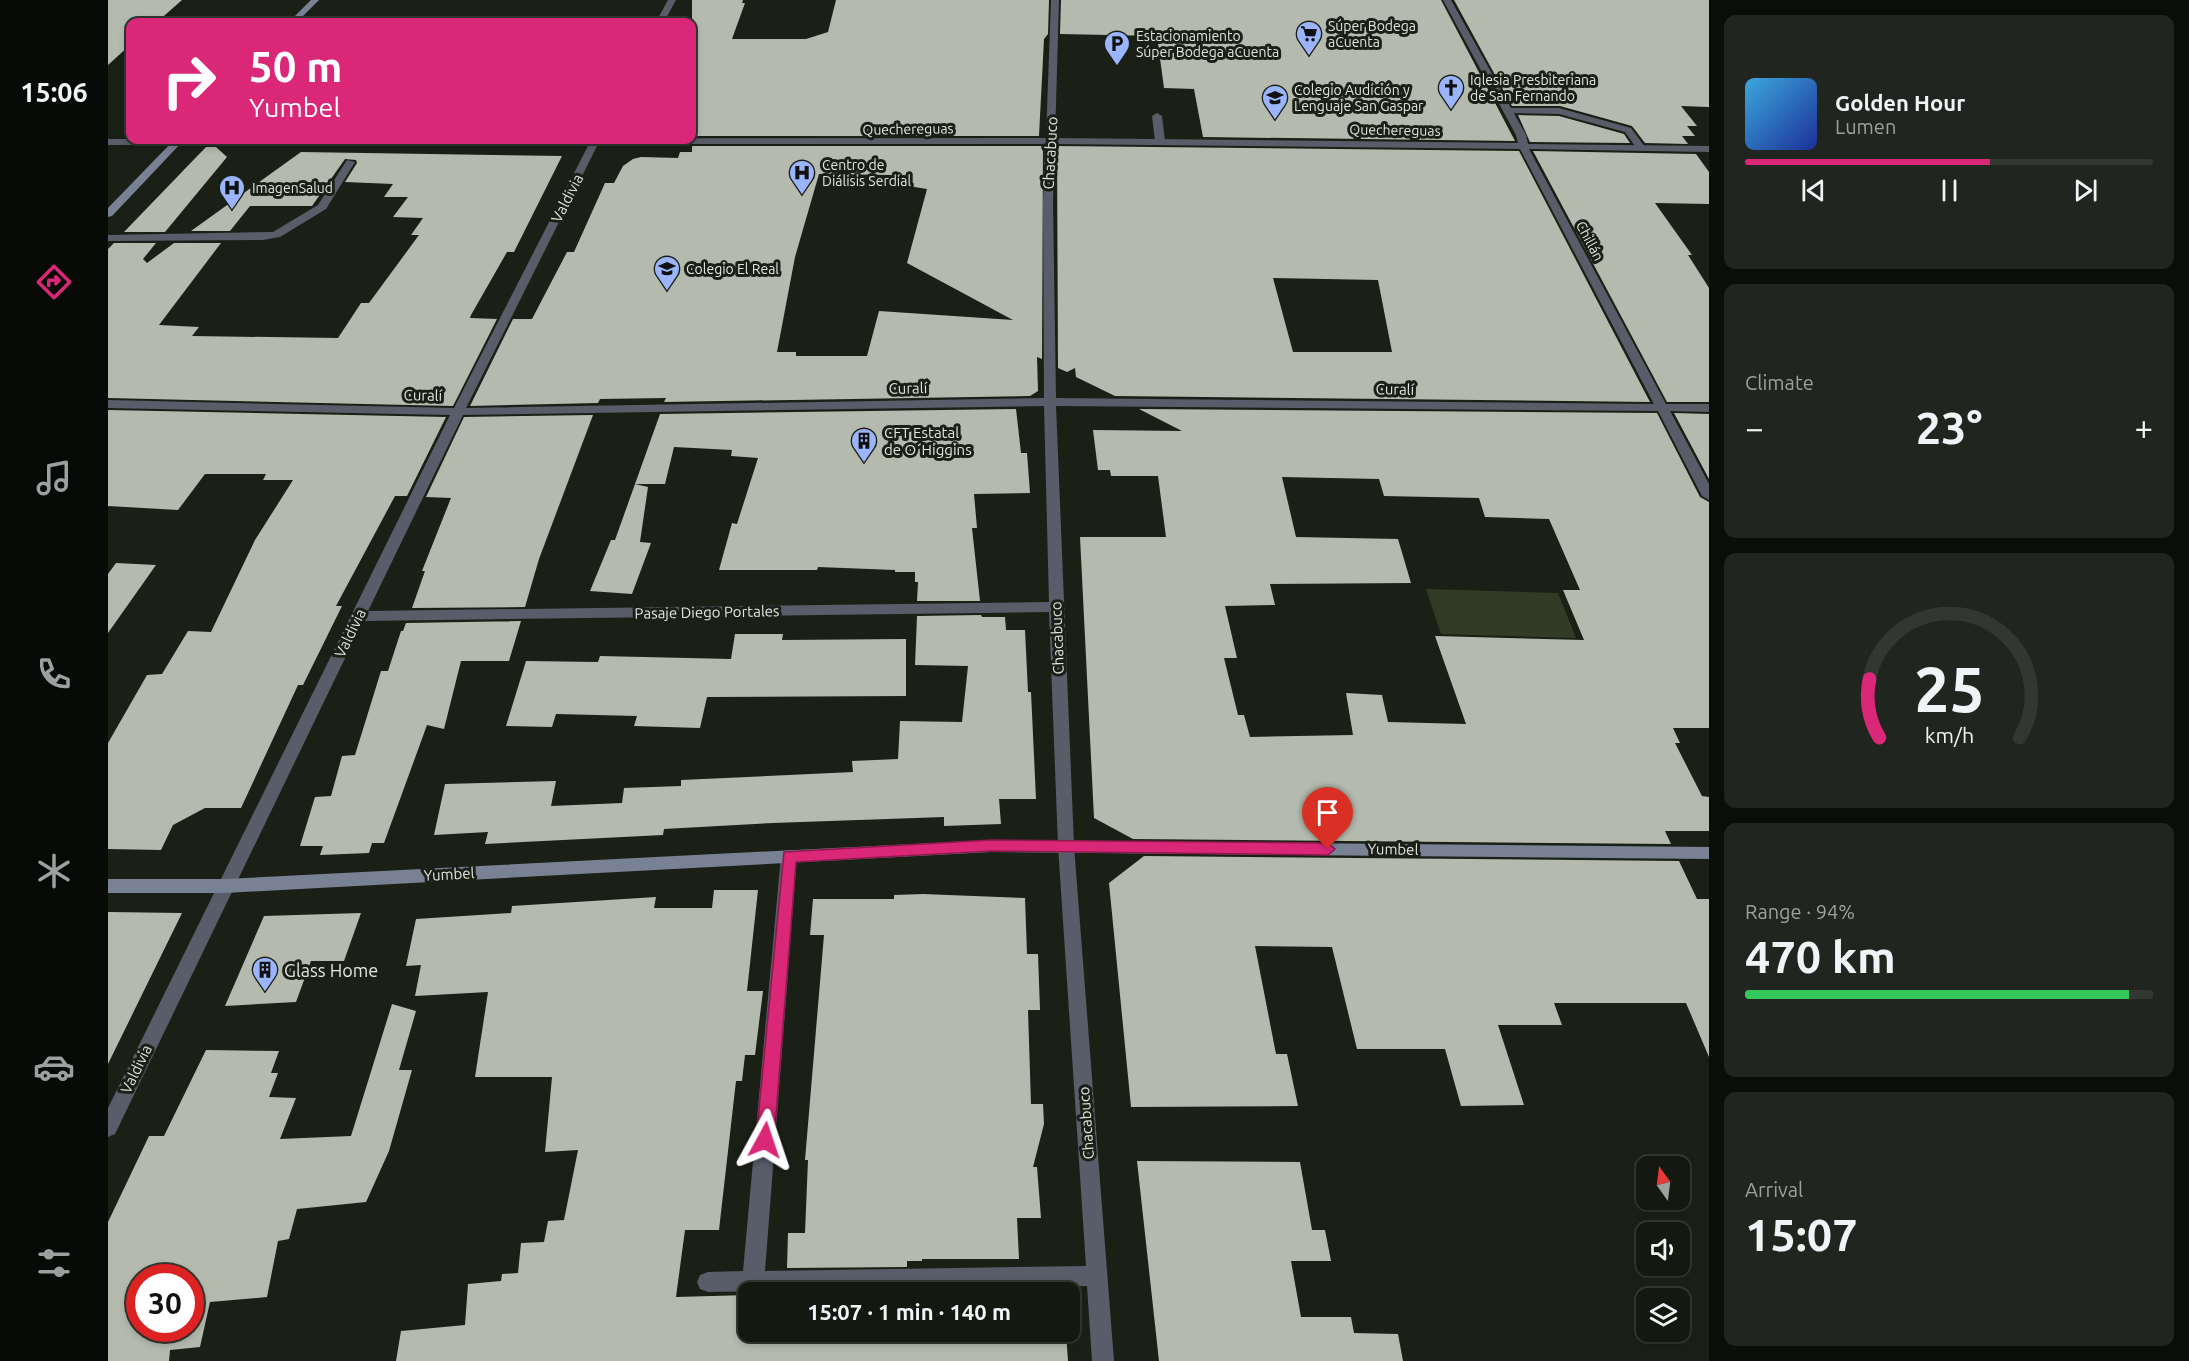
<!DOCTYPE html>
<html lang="en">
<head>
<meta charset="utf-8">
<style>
	:root { --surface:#141811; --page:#21251f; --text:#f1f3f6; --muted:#9da09f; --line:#333731; --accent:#db2777 }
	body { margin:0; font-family:Ubuntu,sans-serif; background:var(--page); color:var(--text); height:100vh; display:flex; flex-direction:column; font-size:22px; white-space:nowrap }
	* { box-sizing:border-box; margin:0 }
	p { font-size:20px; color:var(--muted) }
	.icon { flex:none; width:33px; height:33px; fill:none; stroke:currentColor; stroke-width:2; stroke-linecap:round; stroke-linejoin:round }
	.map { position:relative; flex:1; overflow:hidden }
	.panel { display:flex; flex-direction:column; gap:15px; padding:15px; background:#0b0d09; width:480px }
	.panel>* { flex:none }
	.banner { position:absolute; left:18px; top:18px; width:570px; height:126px; border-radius:12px; box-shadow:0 3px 9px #0003,0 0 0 2px var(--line); background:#db2777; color:#fff; overflow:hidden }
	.needle { width:39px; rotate:346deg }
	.fabs { position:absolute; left:1528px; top:1156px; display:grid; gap:12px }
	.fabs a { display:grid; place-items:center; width:54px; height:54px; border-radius:12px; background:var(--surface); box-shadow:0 3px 9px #0003,0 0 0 2px var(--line); font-size:30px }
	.speed { position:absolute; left:18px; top:1264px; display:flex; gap:12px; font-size:30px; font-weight:700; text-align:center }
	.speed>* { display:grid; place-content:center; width:78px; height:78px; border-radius:50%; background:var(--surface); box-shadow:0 3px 9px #0003,0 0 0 2px var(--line); line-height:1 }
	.speed .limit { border:9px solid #d22; background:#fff; color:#111 }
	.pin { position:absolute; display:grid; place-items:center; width:51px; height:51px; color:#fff; margin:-62px -26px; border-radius:50% 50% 50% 0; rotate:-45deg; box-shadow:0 0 6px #0007 }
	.pin .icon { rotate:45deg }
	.me { position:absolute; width:66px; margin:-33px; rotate:5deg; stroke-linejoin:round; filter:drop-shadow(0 0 4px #0008) }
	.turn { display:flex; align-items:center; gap:21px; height:126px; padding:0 24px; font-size:27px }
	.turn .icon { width:78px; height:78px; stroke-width:2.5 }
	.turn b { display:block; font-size:42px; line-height:51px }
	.big { font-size:45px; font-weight:700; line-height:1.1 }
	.panel .card { flex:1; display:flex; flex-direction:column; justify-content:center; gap:9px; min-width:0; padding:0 21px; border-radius:12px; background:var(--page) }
	.panel .dial { align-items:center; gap:0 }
	.dial svg { height:156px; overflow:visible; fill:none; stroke:var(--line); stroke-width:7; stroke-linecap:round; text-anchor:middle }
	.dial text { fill:var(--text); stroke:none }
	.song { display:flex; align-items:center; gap:18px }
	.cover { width:72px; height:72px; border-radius:9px; background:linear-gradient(135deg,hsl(200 70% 55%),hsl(230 70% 35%)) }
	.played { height:6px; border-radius:3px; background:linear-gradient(90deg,var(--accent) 60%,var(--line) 60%) }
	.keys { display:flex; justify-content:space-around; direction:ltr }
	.heat { display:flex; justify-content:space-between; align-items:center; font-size:33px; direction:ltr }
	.charge { height:9px; border-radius:4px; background:linear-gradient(90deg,#34c759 94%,var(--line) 0) }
	.trip { position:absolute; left:630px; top:1282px; width:342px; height:60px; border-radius:12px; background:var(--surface); box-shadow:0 3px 9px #0003,0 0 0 2px var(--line); font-weight:700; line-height:60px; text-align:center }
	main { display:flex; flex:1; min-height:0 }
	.dock { display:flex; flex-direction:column; width:108px; justify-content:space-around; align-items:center; background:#080a07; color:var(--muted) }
	.dock .icon { width:42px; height:42px }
	.dock .selected { color:var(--accent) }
	.dock b { font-size:27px; color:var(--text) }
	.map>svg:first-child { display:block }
</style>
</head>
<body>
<main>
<nav class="dock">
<b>15:06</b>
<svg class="icon selected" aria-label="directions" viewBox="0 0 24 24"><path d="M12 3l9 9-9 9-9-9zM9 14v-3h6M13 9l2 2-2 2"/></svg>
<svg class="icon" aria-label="music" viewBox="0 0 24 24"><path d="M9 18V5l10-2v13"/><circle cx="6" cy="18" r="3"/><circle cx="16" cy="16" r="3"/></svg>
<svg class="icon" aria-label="phone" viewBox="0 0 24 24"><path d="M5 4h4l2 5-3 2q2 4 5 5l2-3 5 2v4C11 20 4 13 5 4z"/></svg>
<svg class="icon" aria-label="climate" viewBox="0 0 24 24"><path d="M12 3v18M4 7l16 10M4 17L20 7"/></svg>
<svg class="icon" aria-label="car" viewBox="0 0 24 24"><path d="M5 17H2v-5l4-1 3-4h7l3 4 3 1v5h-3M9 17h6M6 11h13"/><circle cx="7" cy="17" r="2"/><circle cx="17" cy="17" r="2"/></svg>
<svg class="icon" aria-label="filters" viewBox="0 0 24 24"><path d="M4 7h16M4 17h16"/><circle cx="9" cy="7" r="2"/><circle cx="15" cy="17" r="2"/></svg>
</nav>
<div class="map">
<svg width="1601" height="1361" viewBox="0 0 1601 1361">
	<rect width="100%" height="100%" fill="#1b2017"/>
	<!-- green -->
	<path fill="#313b25" d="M1318,589L1450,593L1468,638L1333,634Z"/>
	<!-- building -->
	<path fill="#b4baae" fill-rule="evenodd" d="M0,0H74L49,22H22V45L0,65Z
		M584,0H635L634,3H637L624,39H698L720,32L728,0H941L940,34L936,39L931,136H584Z
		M953,0H1333L1407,141L1095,137L1086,89L1056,88L1049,36L952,34Z
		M1346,0H1601V107L1573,106L1589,126H1579L1587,136H1574L1580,144L1537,143L1524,126L1452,106H1404Z
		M1410,115L1451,116L1516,134L1522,143L1422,142Z
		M584,146H935L934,359L929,357L930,391L922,396L556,402L558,398L492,399L490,403L362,406L405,319H424L459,252H466L497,183H506L515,166L525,159L533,157L570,158L572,152H584ZM711,174L783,175L782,183L819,189L799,263L905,320L771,311L759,356H688V352H669L687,257Z
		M949,146L1411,151L1542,402L1007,396L968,377L967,368L959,372L950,368ZM1165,278L1270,280L1284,352H1185Z
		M98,147H108L119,157L57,232H16Z
		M1425,151L1588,154L1601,172V204L1547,203L1584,255H1580L1601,288V402H1559Z
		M193,152L454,156L406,252H399L363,315L362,318L389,319L345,406L0,398V249L6,243H48L35,259L39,263L66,243H113L51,325L91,327L84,336L230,338L253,303H261L311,235H303L315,218L285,217L300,197H276L285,184L237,182L249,163L248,160L237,159L204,206H142L122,231H83Z
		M908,409L913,453H919L922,493L866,494L869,528H864L872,601H809L810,582H807V572H787V570L710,567L709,570H611L624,523L629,524L650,458L623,456L624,450L566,447L557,484H527L552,414Z
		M1031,409L1549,413L1592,497L1601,502V728H1565L1572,743H1567L1594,796L1601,797V831H1557L1563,844L1025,839L986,818L972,537H1058L1050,476H1003L1002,470H990L985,430L1074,431ZM1174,477L1271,479L1276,496L1371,498L1377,517L1441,519L1472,590H1455L1476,640L1327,636L1358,724L1280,722L1274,695L1238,693L1245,735L1142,737L1136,715H1130L1116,658H1129L1117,606L1167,605L1162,584L1303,583L1290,539L1188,537Z
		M0,410L338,417L299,496H287L228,606H234L195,685H190L133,808H97L65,825L53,850L0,849V743L39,675L54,674L80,631L103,632L147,540L185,480H155L158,474H97L70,510L0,506Z
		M1566,413L1601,414V479Z
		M485,415L431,559L417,607L304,608L317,571H314L343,498L318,497L356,417Z
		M527,484L540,487L532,542L543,543L524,594L482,591L503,540H507Z
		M8,563L48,565L0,633V574Z
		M873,615L874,617H897L898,630H917L920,692H923L928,799H891L893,824L836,826V817L665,823L556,829L555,835L377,844L380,832L326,835L337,784L448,781L443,806L514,803L516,788L573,786V780L745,772L744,761L790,759L792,721L854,722L860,666L807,665L809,616Z
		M413,621L401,661H353L336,729L319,725L276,843H264L261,853L212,855L215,846H192L207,797L223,796L234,756L247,755L273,671H280L293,631H295L298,623Z
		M627,634H675L674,640L798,639V696L599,697L592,728L526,726L529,716L448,714L444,727L398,726L418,661L490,662L492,656L623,659Z
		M1036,856L1571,861L1589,899H1601V1057L1578,1003H1446L1454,1025H1390L1416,1105L1353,1106L1337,1049H1249L1224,947L1147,946L1168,1054H1179L1190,1106L1023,1107L1001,883Z
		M606,890H650L639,991H655L647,1055H637L634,1081H628L611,1230H577L568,1297L640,1295V1332H958L960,1361H288L293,1331L357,1325L360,1284L393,1281L394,1274L410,1273L413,1243L436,1242L440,1221L456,1220L470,1150L437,1152L444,1077H367L380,992L307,996L313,965L298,966L308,919L403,913L404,906L548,897L546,908H604Z
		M815,894L917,898L919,954H930L932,1010H920L923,1104H935L936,1124L925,1167H929L933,1218H909L911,1259H814V1261H799V1267L679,1268L680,1233H697L700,1160H697L716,935H702L705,899H786V895Z
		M0,912L74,913L0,1064Z
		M253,913L236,961H203L188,1002L117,1006L156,916Z
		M284,1004L308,1011L291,1070H304L281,1151L258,1202L189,1209L181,1239L170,1241L159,1297L102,1302L92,1347L62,1350L61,1361H0V1222L41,1136H56L98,1050L171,1051L163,1073H170L161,1097L188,1098L172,1139L243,1136ZM32,1278H82V1329H32Z
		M1029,1161L1192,1162L1204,1230H1217L1223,1261H1183L1193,1317H1243L1246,1333L1290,1334L1295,1361H1051Z"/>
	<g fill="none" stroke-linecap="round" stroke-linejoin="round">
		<!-- lane -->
		<path fill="#585d69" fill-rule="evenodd" d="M544,18L557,20L553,22H541L540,20Z
			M1396,108H1451L1523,128L1537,147L1529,149L1517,132L1451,114L1399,113L1396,112Z
			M1049,113L1054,116L1057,141L1052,144L1047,141L1044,116Z
			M239,160L247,162L218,209L172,237L155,240L0,241V235L165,232L210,205Z"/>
		<!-- street -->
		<path fill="#585d69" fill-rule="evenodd" d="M560,0H568L556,22H548Z
			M943,0H951L947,138L1410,143L1408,135L1335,0H1343L1418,135L1420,144L1601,146V152L1421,149L1558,404H1601V412L1562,411L1601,484V500L1594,496L1550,411L948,406L966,846L1006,1361H984L979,1286L600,1292L592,1289L589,1282L592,1275L600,1272L635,1271L673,856L675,851L681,850L687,851L689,856L657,1271L978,1266L950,846L941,612L255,621L7,1134L0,1137V1108L342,415L0,408V400L346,408L481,144L0,145V139L938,138ZM490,144H937L935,202L936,398L358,408ZM947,144L1412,149L1546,404L948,398L945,202ZM936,406L941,602L260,611L355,415Z"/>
		<!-- secondary -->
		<path fill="#798195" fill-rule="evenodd" d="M203,0H211L189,22H181Z
			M66,140H76L4,216L0,217V208Z
			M883,840L1601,847V859L883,852L117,893H0V879H117Z"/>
	</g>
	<!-- route -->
	<path fill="#db2777" stroke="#8e194d" stroke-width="1.5" d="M883,840L1220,843L1227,849L1220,855L883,851L688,862L666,1140L663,1146L657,1148L651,1146L648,1140L676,852Z"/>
	<!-- icons -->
	<defs>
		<symbol id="supermarket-pin" viewBox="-11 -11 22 30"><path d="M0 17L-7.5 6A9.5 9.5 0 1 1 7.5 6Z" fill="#9bb5fd" stroke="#1b2017"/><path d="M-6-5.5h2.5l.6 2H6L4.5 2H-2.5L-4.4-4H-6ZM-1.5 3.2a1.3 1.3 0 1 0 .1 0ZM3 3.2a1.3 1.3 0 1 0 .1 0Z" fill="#111"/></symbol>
		<symbol id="parking-pin" viewBox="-11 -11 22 30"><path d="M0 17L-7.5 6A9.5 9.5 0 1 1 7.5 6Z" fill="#9bb5fd" stroke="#1b2017"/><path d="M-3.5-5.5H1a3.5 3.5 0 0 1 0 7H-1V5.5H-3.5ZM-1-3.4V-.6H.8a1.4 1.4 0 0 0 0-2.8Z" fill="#111"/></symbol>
		<symbol id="church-pin" viewBox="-11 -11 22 30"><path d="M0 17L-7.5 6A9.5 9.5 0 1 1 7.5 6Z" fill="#9bb5fd" stroke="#1b2017"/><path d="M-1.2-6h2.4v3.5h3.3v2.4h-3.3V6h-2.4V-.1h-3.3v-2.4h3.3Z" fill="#111"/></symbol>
		<symbol id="school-pin" viewBox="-11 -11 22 30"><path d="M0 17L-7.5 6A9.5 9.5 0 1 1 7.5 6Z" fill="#9bb5fd" stroke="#1b2017"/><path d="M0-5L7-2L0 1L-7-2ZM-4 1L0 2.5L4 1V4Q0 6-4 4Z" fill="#111"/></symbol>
		<symbol id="hospital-pin" viewBox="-11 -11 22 30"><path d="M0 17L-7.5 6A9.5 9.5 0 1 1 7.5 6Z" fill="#9bb5fd" stroke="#1b2017"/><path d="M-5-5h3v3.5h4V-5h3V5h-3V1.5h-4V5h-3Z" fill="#111"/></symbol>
		<symbol id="building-pin" viewBox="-11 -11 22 30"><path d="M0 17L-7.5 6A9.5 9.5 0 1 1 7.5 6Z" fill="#9bb5fd" stroke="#1b2017"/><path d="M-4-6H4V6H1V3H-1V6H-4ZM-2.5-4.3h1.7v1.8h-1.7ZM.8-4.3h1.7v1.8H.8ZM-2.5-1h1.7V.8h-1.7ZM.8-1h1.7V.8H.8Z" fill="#111"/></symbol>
	</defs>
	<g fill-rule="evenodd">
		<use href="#supermarket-pin" x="1186" y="19" width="30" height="40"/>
		<use href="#parking-pin" x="994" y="29" width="30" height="40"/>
		<use href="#church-pin" x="1328" y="73" width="30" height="40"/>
		<use href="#school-pin" x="1152" y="83" width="30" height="40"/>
		<use href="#hospital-pin" x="679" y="158" width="30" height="40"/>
		<use href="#hospital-pin" x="109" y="173" width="30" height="40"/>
		<use href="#school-pin" x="544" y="254" width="30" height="40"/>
		<use href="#building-pin" x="741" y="426" width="30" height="40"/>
		<use href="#building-pin" x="142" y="955" width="30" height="40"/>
	</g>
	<g text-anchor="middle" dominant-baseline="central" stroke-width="6" stroke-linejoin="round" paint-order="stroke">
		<!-- far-poi labels -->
		<g font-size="14" fill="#e2e5df" stroke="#1b2017" text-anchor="start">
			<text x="1220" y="26">Súper Bodega<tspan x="1220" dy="16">aCuenta</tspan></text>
			<text x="1028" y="36">Estacionamiento<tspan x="1028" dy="16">Súper Bodega aCuenta</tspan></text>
			<text x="1362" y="80">Iglesia Presbiteriana<tspan x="1362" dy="16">de San Fernando</tspan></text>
			<text x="1186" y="90">Colegio Audición y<tspan x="1186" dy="16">Lenguaje San Gaspar</tspan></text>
			<text x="714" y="165">Centro de<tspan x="714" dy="16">Diálisis Serdial</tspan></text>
			<text x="144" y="188">ImagenSalud</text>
			<text x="578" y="269">Colegio El Real</text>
		</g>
		<!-- far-street labels -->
		<g font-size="14" fill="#e2e5df" stroke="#1b2017">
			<text transform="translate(800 129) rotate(-1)">Quechereguas</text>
			<text transform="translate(1287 130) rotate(1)">Quechereguas</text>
			<text transform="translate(1482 241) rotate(62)">Chillán</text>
		</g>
		<!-- street labels -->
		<g font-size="15" fill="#e2e5df" stroke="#1b2017">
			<text transform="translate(942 153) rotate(-87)">Chacabuco</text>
			<text transform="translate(459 198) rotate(-63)">Valdivia</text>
			<text transform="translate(800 388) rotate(-1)">Curalí</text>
			<text transform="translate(1287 389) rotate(1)">Curalí</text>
			<text transform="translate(315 395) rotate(1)">Curalí</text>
			<text transform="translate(599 612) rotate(-1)">Pasaje Diego Portales</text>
			<text transform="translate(242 633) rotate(-64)">Valdivia</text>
			<text transform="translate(949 638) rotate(-92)">Chacabuco</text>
			<text transform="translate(1285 849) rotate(1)">Yumbel</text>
			<text transform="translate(341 874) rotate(-3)">Yumbel</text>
			<text transform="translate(28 1069) rotate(-64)">Valdivia</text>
			<text transform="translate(978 1123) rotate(-94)">Chacabuco</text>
		</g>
		<!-- poi labels -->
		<g font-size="15" fill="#e2e5df" stroke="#1b2017" text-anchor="start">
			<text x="776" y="432">CFT Estatal<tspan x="776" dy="17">de O´Higgins</tspan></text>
		</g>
		<!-- near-poi labels -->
		<g font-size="18" fill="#e2e5df" stroke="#1b2017" text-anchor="start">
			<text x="176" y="970">Glass Home</text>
		</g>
	</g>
</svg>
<div class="fabs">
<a><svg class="needle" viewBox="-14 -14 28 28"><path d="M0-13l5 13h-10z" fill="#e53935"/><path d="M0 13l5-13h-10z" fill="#9da09f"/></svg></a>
<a><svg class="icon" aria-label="sound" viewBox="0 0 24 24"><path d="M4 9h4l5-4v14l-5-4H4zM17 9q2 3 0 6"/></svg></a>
<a><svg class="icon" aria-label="layers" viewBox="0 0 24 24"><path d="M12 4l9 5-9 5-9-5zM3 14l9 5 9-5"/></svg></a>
</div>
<div class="speed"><div class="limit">30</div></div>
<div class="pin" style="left:1220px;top:849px;background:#d93025"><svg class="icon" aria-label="arrive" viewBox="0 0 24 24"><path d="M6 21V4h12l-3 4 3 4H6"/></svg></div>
<svg class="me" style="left:657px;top:1140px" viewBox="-20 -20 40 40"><path d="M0-17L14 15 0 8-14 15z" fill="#db2777" stroke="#fff" stroke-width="4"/></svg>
<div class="trip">15:07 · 1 min · 140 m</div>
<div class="banner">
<div class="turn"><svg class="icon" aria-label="right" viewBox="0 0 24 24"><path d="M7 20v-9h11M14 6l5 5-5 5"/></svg><div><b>50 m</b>Yumbel</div></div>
</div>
</div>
<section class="panel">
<div class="card">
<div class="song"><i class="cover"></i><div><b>Golden Hour</b><p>Lumen</p></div></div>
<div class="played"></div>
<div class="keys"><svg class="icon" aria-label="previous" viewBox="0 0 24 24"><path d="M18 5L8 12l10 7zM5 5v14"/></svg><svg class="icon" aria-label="pause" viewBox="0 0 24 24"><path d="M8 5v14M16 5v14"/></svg><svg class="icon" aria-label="next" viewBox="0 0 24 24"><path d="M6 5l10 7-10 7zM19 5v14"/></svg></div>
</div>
<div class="card"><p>Climate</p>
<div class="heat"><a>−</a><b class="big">23°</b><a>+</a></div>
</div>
<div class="card dial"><svg viewBox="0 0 100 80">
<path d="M14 69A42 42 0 1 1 86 69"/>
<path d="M14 69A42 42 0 0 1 9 39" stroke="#db2777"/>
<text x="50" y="56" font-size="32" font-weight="700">25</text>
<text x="50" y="72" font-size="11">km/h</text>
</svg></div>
<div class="card"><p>Range · 94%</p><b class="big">470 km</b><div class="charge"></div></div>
<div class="card"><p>Arrival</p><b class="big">15:07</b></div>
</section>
</main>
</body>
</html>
